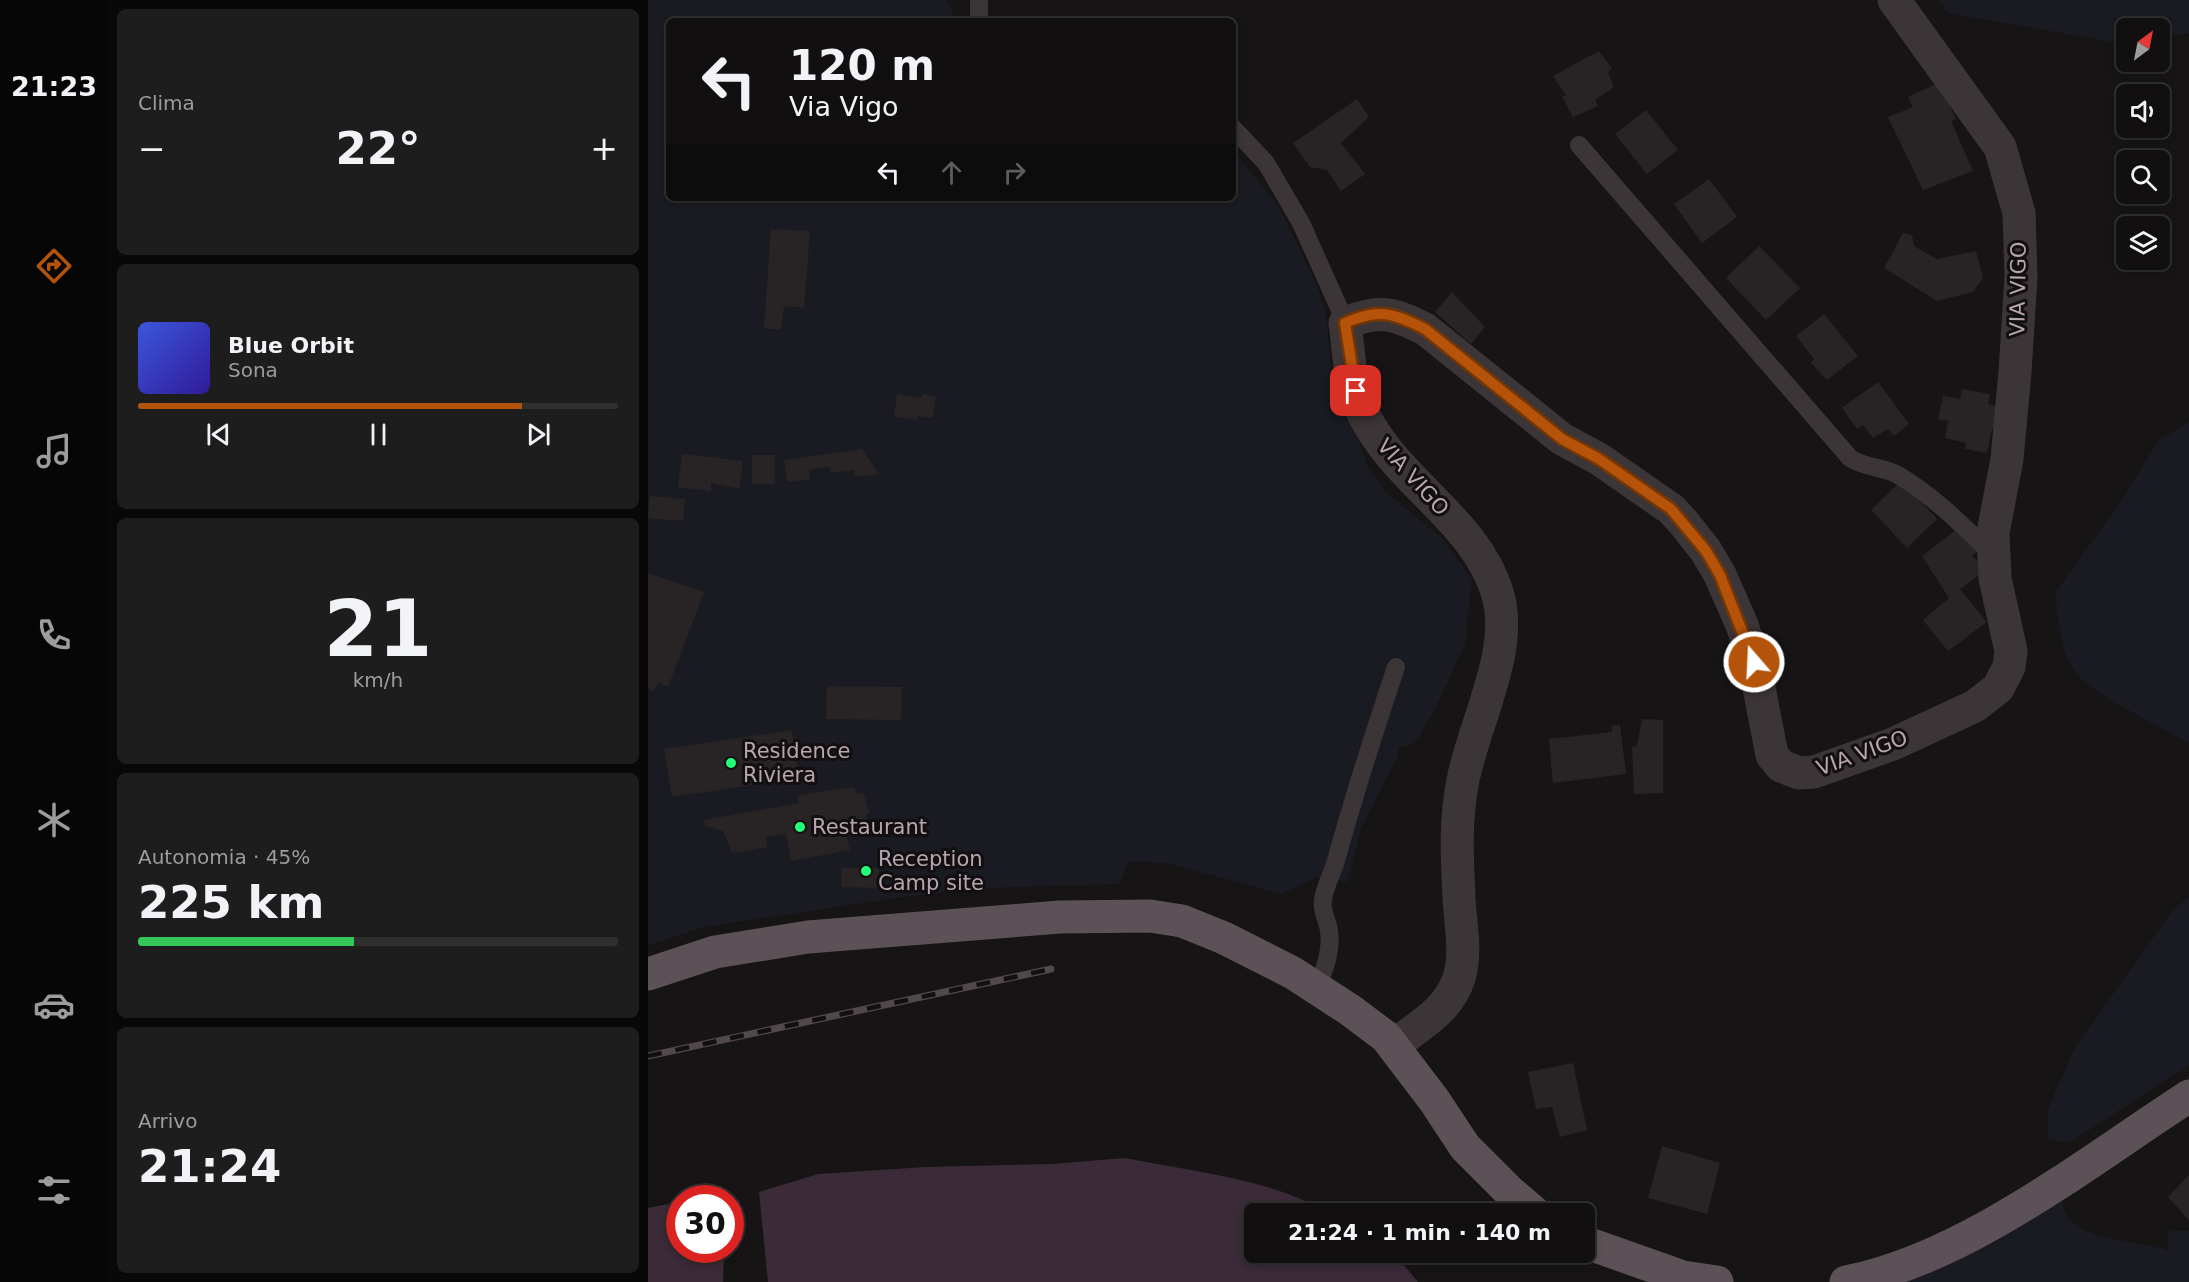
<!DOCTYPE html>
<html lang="it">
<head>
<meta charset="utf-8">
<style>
	:root { --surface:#110f10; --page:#1e1d1e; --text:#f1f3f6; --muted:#9c9c9f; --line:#302f30; --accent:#b45309 }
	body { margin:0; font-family:"DejaVu Sans",sans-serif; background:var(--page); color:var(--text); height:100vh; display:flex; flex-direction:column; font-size:22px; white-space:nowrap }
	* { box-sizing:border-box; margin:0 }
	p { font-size:20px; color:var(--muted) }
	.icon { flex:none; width:33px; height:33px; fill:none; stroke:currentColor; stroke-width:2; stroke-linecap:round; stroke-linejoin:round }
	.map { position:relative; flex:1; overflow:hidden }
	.side { display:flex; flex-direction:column; gap:9px; padding:9px; background:#090809; width:540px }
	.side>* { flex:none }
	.top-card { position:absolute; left:18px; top:18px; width:570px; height:183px; border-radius:9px; box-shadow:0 3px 9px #0003,0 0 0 2px var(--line); background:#110f10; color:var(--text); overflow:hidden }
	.needle { width:39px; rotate:32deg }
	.tools { position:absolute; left:1468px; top:18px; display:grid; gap:12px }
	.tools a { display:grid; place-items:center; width:54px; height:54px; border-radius:9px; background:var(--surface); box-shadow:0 3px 9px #0003,0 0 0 2px var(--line); font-size:30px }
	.speed { position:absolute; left:18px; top:1185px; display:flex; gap:12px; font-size:30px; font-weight:700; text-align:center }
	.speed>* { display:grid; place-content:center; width:78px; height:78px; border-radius:50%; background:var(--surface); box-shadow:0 3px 9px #0003,0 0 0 2px var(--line); line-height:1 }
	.speed .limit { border:9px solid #d22; background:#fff; color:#111 }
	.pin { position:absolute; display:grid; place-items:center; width:51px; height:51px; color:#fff; margin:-26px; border-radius:12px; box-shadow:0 3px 9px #0006 }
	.me { position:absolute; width:66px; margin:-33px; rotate:341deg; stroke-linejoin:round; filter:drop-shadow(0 0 4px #0008) }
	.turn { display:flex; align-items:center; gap:21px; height:126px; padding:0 24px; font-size:27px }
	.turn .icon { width:78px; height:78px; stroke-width:2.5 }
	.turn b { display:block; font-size:42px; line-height:51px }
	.lanes { display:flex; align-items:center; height:57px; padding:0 24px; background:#0003; justify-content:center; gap:30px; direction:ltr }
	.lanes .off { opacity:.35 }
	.big { font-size:45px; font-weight:700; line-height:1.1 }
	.side .card { flex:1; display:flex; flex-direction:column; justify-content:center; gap:9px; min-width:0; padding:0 21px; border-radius:9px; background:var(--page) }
	.side .dial { align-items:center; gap:0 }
	.dial b { font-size:78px; line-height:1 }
	.song { display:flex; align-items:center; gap:18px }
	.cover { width:72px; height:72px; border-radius:9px; background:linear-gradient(135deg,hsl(230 70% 55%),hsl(250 70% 35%)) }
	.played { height:6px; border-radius:3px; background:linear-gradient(90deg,var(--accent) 80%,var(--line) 80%) }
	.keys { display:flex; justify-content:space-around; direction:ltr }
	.heat { display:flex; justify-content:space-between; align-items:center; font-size:33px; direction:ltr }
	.charge { height:9px; border-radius:4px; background:linear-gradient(90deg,#34c759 45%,var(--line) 0) }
	.trip { position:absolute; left:596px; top:1203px; width:351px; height:60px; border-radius:9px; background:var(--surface); box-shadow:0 3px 9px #0003,0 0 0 2px var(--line); font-weight:700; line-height:60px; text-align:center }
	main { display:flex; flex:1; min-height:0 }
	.tabs { display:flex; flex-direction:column; width:108px; justify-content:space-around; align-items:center; background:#070606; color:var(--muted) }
	.tabs .icon { width:42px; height:42px }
	.tabs .selected { color:var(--accent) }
	.tabs b { font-size:27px; color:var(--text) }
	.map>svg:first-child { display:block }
</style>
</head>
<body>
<main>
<nav class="tabs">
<b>21:23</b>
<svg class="icon selected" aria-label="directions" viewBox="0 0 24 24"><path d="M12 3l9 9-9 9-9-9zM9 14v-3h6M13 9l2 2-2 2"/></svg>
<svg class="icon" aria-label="music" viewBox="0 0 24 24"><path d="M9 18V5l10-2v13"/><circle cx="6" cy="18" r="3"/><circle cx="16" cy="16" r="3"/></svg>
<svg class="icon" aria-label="phone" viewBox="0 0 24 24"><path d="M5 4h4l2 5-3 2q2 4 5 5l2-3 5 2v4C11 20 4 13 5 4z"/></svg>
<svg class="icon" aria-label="climate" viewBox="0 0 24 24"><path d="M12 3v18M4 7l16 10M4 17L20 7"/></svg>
<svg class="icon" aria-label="car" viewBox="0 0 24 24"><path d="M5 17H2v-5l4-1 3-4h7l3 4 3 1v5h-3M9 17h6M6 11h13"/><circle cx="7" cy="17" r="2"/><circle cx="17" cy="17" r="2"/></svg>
<svg class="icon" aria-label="filters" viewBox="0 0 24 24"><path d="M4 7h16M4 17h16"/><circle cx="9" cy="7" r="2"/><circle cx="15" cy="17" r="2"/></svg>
</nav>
<section class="side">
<div class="card"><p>Clima</p>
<div class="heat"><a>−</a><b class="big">22°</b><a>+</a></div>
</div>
<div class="card">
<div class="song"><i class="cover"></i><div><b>Blue Orbit</b><p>Sona</p></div></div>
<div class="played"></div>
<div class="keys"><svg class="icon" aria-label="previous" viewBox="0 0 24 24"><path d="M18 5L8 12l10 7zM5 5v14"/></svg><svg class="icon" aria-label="pause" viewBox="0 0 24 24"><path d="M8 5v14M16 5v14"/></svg><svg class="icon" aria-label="next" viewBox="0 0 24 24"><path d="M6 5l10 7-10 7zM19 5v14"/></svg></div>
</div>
<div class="card dial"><b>21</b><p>km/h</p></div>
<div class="card"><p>Autonomia · 45%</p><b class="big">225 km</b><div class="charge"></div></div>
<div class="card"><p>Arrivo</p><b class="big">21:24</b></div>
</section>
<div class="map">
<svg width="1541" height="1282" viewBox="0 0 1541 1282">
	<rect width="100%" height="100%" fill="#171415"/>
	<!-- green -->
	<path fill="#1a1b22" d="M0,0H299L308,21H21V198H585V150L630,205L667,281L678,312L684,380L706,425L719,466L740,494L793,537L824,578L817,644L788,707L770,738L759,747L752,746L747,762L714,826L699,882L669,877L634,894L518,863L481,861L471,884L338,888L254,897L56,927L0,945Z
		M1291,0H1541V33L1512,38V28H1479V43L1476,44L1300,13Z
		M1541,422V743C1518,730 1440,691 1428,673C1411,650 1411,620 1407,593L1471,504L1511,440Z
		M1541,897V1065L1421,1143L1400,1139V1109L1427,1047L1525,910Z
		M1414,1199C1416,1244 1492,1239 1521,1251L1519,1230L1541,1231V1282H1259L1346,1243Z"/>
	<!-- water -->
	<path fill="#3b2a38" d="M477,1158C546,1172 620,1178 682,1213L606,1214V1252L742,1253L750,1258L770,1282H120L111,1192L170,1174L277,1167L404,1164Z
		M31,1202L32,1250H76L75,1282H0V1208Z"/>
	<!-- building -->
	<path fill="#282425" d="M951,51L964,68L960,72L966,87L947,100L950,106L925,117L914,97L918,95L905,76Z
		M1290,83L1308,119L1303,121L1325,171L1275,190L1240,117L1265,107L1260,97Z
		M709,99L721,117L693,143L717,174L693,191L679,170L662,167L645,143Z
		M998,110L1030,150L999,174L967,134Z
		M1061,179L1089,217L1054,243L1026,204Z
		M123,229L162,231L156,308L136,306L133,330L116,328Z
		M1255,233L1264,235L1266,246L1289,259L1328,251L1335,278L1325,292L1289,301L1236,268Z
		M1111,246L1152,288L1118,320L1078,278Z
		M804,292L837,327L823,344L787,312Z
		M1176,314L1210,356L1179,380L1163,363L1166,359L1148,336Z
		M1230,382L1261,424L1246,436L1240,429L1225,438L1215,425L1209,429L1194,408Z
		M1314,389L1342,394L1340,404L1356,407L1351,430L1344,429L1339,453L1317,449L1318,443L1297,438L1300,421L1290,419L1295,396L1312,399Z
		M249,394L273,398L274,394L288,397L285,418L270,416L269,420L246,417Z
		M214,449L231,474L207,477L206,470L182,473V467L161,470L162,479L139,482L136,460Z
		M34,454L95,461L91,489L63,483V491L30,487Z
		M104,455H127V484H104Z
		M1253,481L1289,519L1259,548L1223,510Z
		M2,496L37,499L35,521L0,518Z
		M1313,526L1332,549L1324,556L1338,570L1312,589L1339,622L1300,651L1275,620L1301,598L1274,556Z
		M0,573L56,592L20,687L10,682L6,691L0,689Z
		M179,686L254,687L253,720L178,719Z
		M994,719L1015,720V793L986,794L984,747L989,746Z
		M972,725L978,774L905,783L901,739L964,732L963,726Z
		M144,730L151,778L24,797L16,749Z
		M206,787L209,794L216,793L221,813L218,814L220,827L197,830L202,850L143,861L138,834L118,837L119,847L84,853L75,831L57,826L56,820L151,803L150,795Z
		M193,868H231V888L194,887Z
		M925,1063L939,1130L912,1137L904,1107L888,1109L880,1072Z
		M1014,1146L1072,1163L1059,1214L1000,1198Z
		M1541,1175V1220L1520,1197Z"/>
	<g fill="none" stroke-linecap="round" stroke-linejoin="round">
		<!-- service -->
		<path stroke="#3c3538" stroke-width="18" d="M331,21V0
			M585,128L618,163L653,223L692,310
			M931,145L1202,458C1216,468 1234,466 1250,475C1287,497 1315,526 1346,556
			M668,989C676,972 684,950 681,931C680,920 673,912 675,900C676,888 686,870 689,857C707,792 727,730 748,667"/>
		<!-- minor -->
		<path stroke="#3c3538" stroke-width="33" d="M746,1045C771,1026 801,1010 811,978C819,953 812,922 811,897C809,858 807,819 815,780C826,723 866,652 850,595C828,519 747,482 714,411C701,385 701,351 697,323C732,309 745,313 777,329L914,439L951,459L1023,509L1036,523L1058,551L1072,575L1094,625L1106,662L1124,755L1133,766L1151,773L1166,772L1245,744L1327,706L1350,688L1361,667L1363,651L1347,578L1345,533L1359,459L1367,372L1373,277L1371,213L1352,147L1246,0"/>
		<!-- primary -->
		<path stroke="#5b5156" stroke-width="33" d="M0,974L67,952L160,937L412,917L502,916L534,921L576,938L645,973L702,1010L738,1037L786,1100L817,1147L861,1191L888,1214
			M936,1242L1035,1277L1069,1282
			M1198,1282C1319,1258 1439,1162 1541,1096"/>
		<defs>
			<path id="rail" d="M0,1056L403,969"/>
		</defs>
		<!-- rail casing -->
		<use href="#rail" stroke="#51484d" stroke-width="7"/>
		<!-- rail -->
		<use href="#rail" stroke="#110f10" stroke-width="4.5" stroke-dasharray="14" stroke-linecap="butt"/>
	</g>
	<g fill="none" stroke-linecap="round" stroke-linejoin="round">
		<defs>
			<path id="route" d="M708,391L697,323C731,308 745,313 777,329L914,439L951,459L1023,509L1058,551L1072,575L1106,662"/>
		</defs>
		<!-- route casing -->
		<use href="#route" stroke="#753606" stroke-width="15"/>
		<!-- route -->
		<use href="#route" stroke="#b45309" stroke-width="10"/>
	</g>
	<!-- markers -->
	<g fill="#24ff7a" stroke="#110f10" stroke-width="2">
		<circle cx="83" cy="763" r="6"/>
		<circle cx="152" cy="827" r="6"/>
		<circle cx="218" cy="871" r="6"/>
	</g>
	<g text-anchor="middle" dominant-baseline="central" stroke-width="6" stroke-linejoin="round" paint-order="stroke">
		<!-- street labels -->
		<g font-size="21" fill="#b8a5b0" stroke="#110f10">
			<text transform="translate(1370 289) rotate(-89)">VIA VIGO</text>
			<text transform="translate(765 477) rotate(48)">VIA VIGO</text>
			<text transform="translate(1214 753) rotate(-20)">VIA VIGO</text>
		</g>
		<!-- poi labels -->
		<g font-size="21" fill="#b8a5b0" stroke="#110f10" text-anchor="start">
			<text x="95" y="751">Residence<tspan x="95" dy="24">Riviera</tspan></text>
			<text x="164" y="827">Restaurant</text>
			<text x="230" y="859">Reception<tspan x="230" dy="24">Camp site</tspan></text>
		</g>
	</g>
</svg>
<div class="tools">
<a><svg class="needle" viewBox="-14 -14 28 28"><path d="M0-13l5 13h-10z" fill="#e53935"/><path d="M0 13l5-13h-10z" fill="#9c9c9f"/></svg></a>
<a><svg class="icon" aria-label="sound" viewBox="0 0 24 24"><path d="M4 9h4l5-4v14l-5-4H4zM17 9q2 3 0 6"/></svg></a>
<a><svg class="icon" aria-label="search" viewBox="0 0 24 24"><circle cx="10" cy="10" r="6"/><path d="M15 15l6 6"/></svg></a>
<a><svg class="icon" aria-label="layers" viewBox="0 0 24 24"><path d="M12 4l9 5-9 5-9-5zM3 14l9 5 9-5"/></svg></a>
</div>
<div class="speed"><div class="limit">30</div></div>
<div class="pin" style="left:708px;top:391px;background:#d93025"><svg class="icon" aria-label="arrive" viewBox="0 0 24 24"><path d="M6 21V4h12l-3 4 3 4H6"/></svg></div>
<svg class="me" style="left:1106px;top:662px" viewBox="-20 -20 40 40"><circle r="17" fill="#b45309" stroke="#fff" stroke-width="3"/><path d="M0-11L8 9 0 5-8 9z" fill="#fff"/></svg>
<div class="trip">21:24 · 1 min · 140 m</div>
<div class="top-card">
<div class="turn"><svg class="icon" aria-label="left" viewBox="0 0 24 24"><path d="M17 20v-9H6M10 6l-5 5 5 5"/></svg><div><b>120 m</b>Via Vigo</div></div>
<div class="lanes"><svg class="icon" aria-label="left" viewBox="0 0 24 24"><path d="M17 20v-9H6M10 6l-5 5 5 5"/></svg><svg class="icon off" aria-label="ahead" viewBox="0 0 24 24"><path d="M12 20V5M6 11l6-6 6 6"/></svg><svg class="icon off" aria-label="right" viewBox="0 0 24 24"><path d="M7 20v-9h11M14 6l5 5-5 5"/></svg></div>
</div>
</div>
</main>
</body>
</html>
